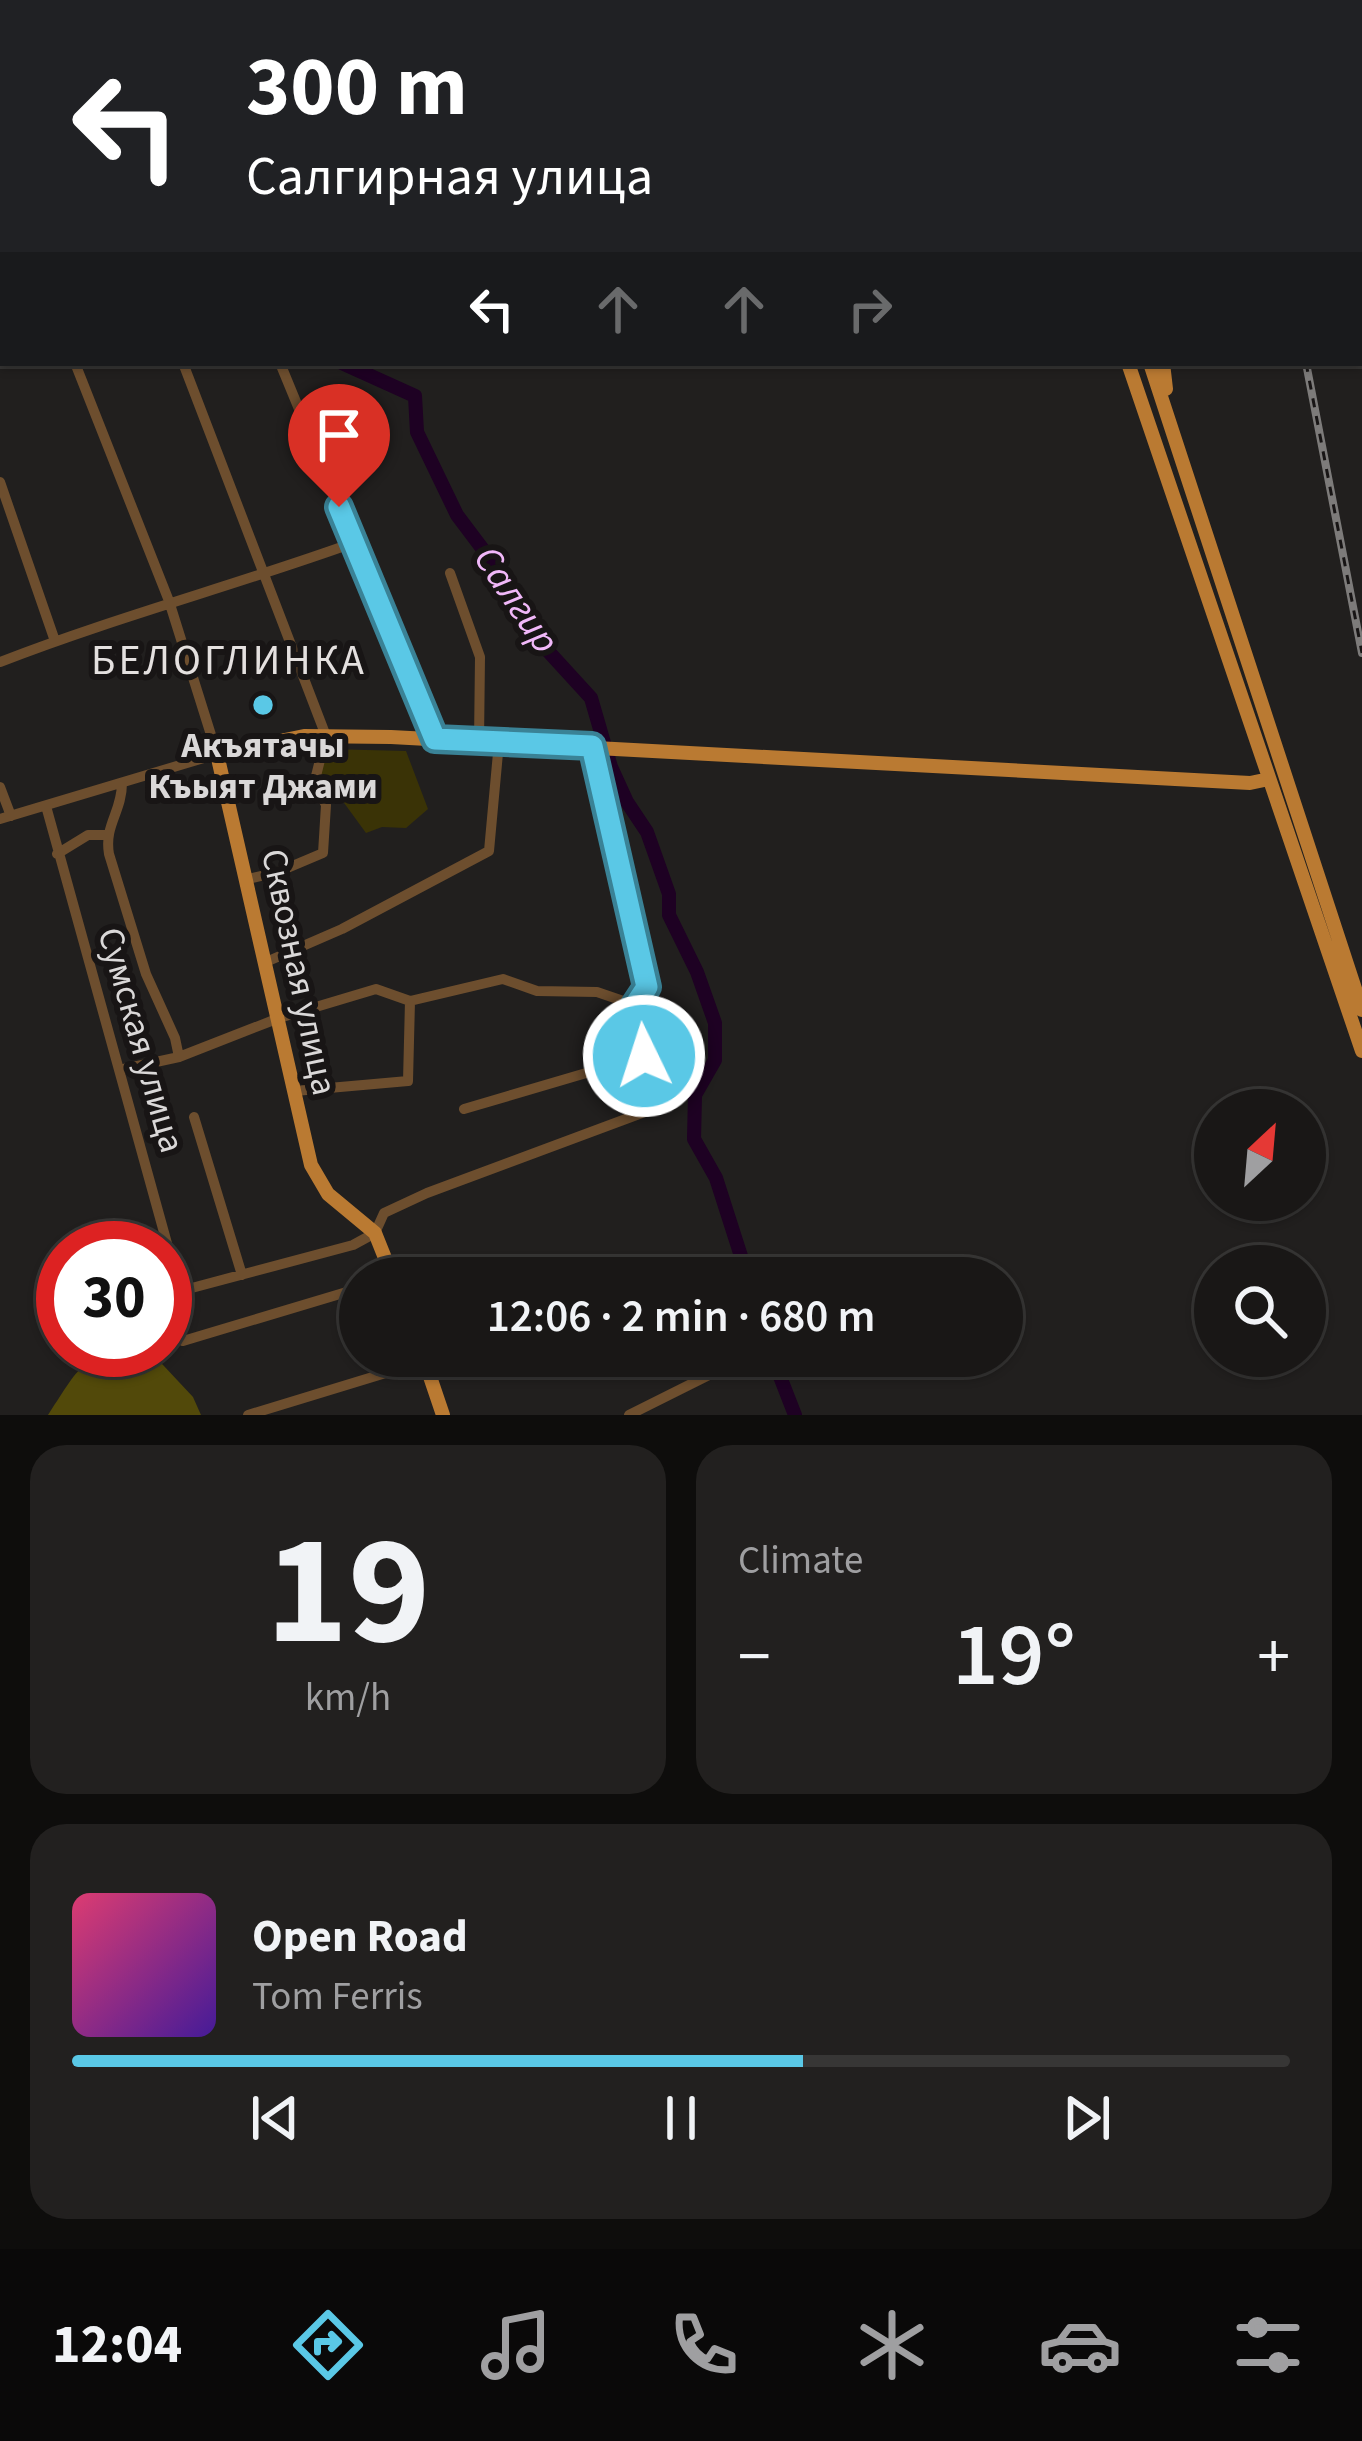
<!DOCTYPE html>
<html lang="en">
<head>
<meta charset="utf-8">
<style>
	:root { --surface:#191716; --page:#22201f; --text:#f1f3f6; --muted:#9f9fa1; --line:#373635; --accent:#5ac8e6 }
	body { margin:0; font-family:"Source Sans 3",sans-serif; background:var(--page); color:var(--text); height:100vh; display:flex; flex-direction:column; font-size:45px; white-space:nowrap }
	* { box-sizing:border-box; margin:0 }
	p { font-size:39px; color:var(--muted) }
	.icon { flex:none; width:66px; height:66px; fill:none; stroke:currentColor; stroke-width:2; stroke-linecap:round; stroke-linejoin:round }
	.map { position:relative; height:1415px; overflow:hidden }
	.sheet { display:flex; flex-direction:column; gap:30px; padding:30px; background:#0e0d0c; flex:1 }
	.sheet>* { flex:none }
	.banner { position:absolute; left:0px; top:0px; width:1362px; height:366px; box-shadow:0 3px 9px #0004,0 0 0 3px var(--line); background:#202124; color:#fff; overflow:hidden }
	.needle { width:78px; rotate:26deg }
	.controls { position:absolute; left:1194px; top:1089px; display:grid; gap:24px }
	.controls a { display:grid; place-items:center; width:132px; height:132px; border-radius:50%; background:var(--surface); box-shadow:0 3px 9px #0004,0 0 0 3px var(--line); font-size:60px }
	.speed { position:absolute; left:36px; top:1221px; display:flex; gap:24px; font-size:60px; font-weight:700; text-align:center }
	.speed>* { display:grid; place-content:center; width:156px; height:156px; border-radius:50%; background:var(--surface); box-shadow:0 3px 9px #0004,0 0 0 3px var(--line); line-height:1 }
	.speed .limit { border:18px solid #d22; background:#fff; color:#111 }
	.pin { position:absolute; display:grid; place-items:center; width:102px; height:102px; color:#fff; margin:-123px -51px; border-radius:50% 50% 50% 0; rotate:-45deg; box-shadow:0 0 12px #0007 }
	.pin .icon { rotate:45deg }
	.me { position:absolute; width:132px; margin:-66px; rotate:356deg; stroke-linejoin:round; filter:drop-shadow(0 0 9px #0008) }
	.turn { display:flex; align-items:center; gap:42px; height:252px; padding:0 48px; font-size:54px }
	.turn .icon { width:156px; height:156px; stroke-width:2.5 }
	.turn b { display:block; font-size:84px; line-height:102px }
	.lanes { display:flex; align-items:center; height:114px; padding:0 48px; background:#0003; justify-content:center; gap:60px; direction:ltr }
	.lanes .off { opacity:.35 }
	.big { font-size:90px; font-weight:600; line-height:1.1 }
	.sheet .card { flex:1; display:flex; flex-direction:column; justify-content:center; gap:18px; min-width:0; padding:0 42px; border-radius:36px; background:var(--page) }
	.sheet .dial { align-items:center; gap:0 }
	.dial b { font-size:156px; line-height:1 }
	.song { display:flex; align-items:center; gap:36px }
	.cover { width:144px; height:144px; border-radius:18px; background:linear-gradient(135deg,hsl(340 70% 55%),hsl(260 70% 35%)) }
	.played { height:12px; border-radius:6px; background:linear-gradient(90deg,var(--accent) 60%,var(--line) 60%) }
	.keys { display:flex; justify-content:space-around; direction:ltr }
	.heat { display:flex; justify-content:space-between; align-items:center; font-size:66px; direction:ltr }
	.sheet .tiles { flex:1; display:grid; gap:30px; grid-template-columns:1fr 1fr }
	.card:last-child { grid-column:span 2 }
	.trip { position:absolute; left:339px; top:1257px; width:684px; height:120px; border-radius:60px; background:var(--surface); box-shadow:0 3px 9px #0004,0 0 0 3px var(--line); font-weight:600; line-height:120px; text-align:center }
	.tabs { display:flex; height:192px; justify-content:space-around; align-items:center; background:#0a0909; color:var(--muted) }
	.tabs .icon { width:84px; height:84px }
	.tabs .on { color:var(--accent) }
	.tabs b { font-size:54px; color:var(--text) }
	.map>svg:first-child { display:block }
</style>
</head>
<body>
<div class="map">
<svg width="1362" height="1415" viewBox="0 0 1362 1415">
	<rect width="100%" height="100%" fill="#211f1e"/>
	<!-- green -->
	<path fill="#3a3306" d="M327,749L406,751L428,809L406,828L382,827L366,833L331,785L321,783L318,776Z"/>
	<!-- forest -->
	<path fill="#52490a" d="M149,1350L193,1397L201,1415H48C85,1359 79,1357 149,1350Z"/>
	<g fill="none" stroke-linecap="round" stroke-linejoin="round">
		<!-- river -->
		<path stroke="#1e0123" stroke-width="14" d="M206,3L207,0
			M342,363L415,396L417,432L457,515L509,584L527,628L591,698L611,767L627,802L647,832L669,894V915L697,972L715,1023V1060L695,1095L694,1139L716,1178L748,1278
			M772,1356L795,1415"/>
		<!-- minor -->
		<path stroke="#6d4e2e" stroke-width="10" d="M407,0L408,3
			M593,0L595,3
			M1328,0L1329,3
			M275,3L276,0
			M497,3L503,0
			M1359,155L1362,170
			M0,171L3,179
			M183,363L326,736L316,776V786L326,805L323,853L278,872L248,879
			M280,363L435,739
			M0,482L55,641
			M450,573L480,657L479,741
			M0,662C116,617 236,585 353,543
			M122,783C122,812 104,825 109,854L146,974L175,1038L179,1057
			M0,787L11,816
			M46,806L178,1283L188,1289L353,1245L375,1233L384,1213L427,1193L650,1110L642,1031L635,1005L647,987L592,746
			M0,819L217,754L169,601L75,363
			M57,854L88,835H106
			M266,962L342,929L489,851L499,742
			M119,1070L179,1057L279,1018L376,989L410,1001L503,979L537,991L597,992L635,1005
			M295,1091L408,1081L410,1001
			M464,1109L644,1056
			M194,1117L242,1275
			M183,1341L360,1288
			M248,1415L425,1361
			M629,1415L731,1364"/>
		<!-- major -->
		<path stroke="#ba7a32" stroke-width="14" d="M1003,0L1004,3
			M1025,0L1027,3
			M1128,363L1362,1051
			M1150,363L1362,1010
			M1163,363L1166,389
			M393,1278L375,1233L328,1194L311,1165L217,754L304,736L391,737L1250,783L1269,779
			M423,1356L443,1415"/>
		<defs>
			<path id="rail" d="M1241,0L1242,3
				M1306,363L1362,653"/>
		</defs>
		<!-- rail casing -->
		<use href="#rail" stroke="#7d7b7a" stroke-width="8"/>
		<!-- rail -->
		<use href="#rail" stroke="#181515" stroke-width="3" stroke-dasharray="9" stroke-linecap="butt"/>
	</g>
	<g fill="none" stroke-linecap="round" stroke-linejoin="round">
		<defs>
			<path id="route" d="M339,507L435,739L592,746L647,987L635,1005L644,1056"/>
		</defs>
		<!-- route casing -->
		<use href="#route" stroke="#3a8296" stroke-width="30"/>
		<!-- route -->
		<use href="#route" stroke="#5ac8e6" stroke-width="21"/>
	</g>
	<!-- markers -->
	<circle fill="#5ac8e6" stroke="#181515" stroke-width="4.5" cx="263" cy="705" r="12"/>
	<g text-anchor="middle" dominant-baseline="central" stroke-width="12" stroke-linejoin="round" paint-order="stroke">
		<!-- poi labels -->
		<g font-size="36" font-weight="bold" fill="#dad8d8" stroke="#181515">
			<text x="263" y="745">Акъятачы<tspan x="263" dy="41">Къыят Джами</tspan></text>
		</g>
		<!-- street labels -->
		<g font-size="36" fill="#dad8d8" stroke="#181515">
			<text transform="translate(299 972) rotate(78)">Сквозная улица</text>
			<text transform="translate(141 1040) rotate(74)">Сумская улица</text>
		</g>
		<!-- water labels -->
		<g font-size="39" font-style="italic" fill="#f1b8f9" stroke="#181515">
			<text transform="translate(516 600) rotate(56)">Салгир</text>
		</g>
		<!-- quarter labels -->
		<g font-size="42" letter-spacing="3" fill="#e4e0df" stroke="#181515">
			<text x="229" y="661">БЕЛОГЛИНКА</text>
		</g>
	</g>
</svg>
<div class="controls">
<a><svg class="needle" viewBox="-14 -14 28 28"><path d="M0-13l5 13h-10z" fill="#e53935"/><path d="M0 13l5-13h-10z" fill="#9f9fa1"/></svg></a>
<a><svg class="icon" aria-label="search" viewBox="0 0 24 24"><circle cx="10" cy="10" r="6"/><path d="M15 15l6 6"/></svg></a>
</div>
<div class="speed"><div class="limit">30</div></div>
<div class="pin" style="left:339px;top:507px;background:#d93025"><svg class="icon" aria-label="arrive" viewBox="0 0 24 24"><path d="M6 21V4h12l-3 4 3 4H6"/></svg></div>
<svg class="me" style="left:644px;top:1056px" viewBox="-20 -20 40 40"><circle r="17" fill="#5ac8e6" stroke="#fff" stroke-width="3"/><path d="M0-11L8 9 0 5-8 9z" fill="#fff"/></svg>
<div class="trip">12:06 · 2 min · 680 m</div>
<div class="banner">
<div class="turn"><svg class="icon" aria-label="left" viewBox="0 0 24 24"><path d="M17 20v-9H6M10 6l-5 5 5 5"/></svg><div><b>300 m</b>Салгирная улица</div></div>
<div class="lanes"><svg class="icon" aria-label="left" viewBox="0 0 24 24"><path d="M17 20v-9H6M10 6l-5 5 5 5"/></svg><svg class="icon off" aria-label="ahead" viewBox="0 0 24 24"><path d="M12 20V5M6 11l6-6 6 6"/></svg><svg class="icon off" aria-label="ahead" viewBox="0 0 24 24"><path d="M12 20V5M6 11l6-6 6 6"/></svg><svg class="icon off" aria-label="right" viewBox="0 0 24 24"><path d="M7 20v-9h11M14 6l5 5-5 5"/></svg></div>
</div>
</div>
<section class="sheet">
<div class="tiles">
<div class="card dial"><b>19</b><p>km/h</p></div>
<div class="card"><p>Climate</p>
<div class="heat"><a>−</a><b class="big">19°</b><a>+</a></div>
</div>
<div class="card">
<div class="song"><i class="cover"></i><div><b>Open Road</b><p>Tom Ferris</p></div></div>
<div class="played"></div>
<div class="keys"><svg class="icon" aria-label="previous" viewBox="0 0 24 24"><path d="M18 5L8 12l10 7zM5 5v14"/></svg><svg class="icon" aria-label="pause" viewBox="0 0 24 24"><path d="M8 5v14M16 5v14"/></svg><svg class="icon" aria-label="next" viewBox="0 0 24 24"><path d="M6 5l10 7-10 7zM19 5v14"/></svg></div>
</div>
</div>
</section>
<nav class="tabs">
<b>12:04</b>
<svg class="icon on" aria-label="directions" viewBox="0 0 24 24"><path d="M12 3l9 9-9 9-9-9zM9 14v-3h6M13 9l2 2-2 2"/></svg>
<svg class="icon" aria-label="music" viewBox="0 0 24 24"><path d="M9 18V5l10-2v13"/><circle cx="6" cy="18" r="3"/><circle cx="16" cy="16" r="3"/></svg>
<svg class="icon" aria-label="phone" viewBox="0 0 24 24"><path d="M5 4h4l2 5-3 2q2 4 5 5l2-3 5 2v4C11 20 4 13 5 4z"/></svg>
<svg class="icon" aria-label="climate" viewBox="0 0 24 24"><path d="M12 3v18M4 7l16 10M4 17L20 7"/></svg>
<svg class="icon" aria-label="car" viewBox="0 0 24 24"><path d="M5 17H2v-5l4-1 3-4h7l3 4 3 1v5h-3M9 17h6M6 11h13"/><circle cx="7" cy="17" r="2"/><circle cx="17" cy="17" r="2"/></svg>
<svg class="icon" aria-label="filters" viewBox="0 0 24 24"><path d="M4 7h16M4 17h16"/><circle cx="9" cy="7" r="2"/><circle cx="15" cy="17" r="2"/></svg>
</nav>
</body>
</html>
